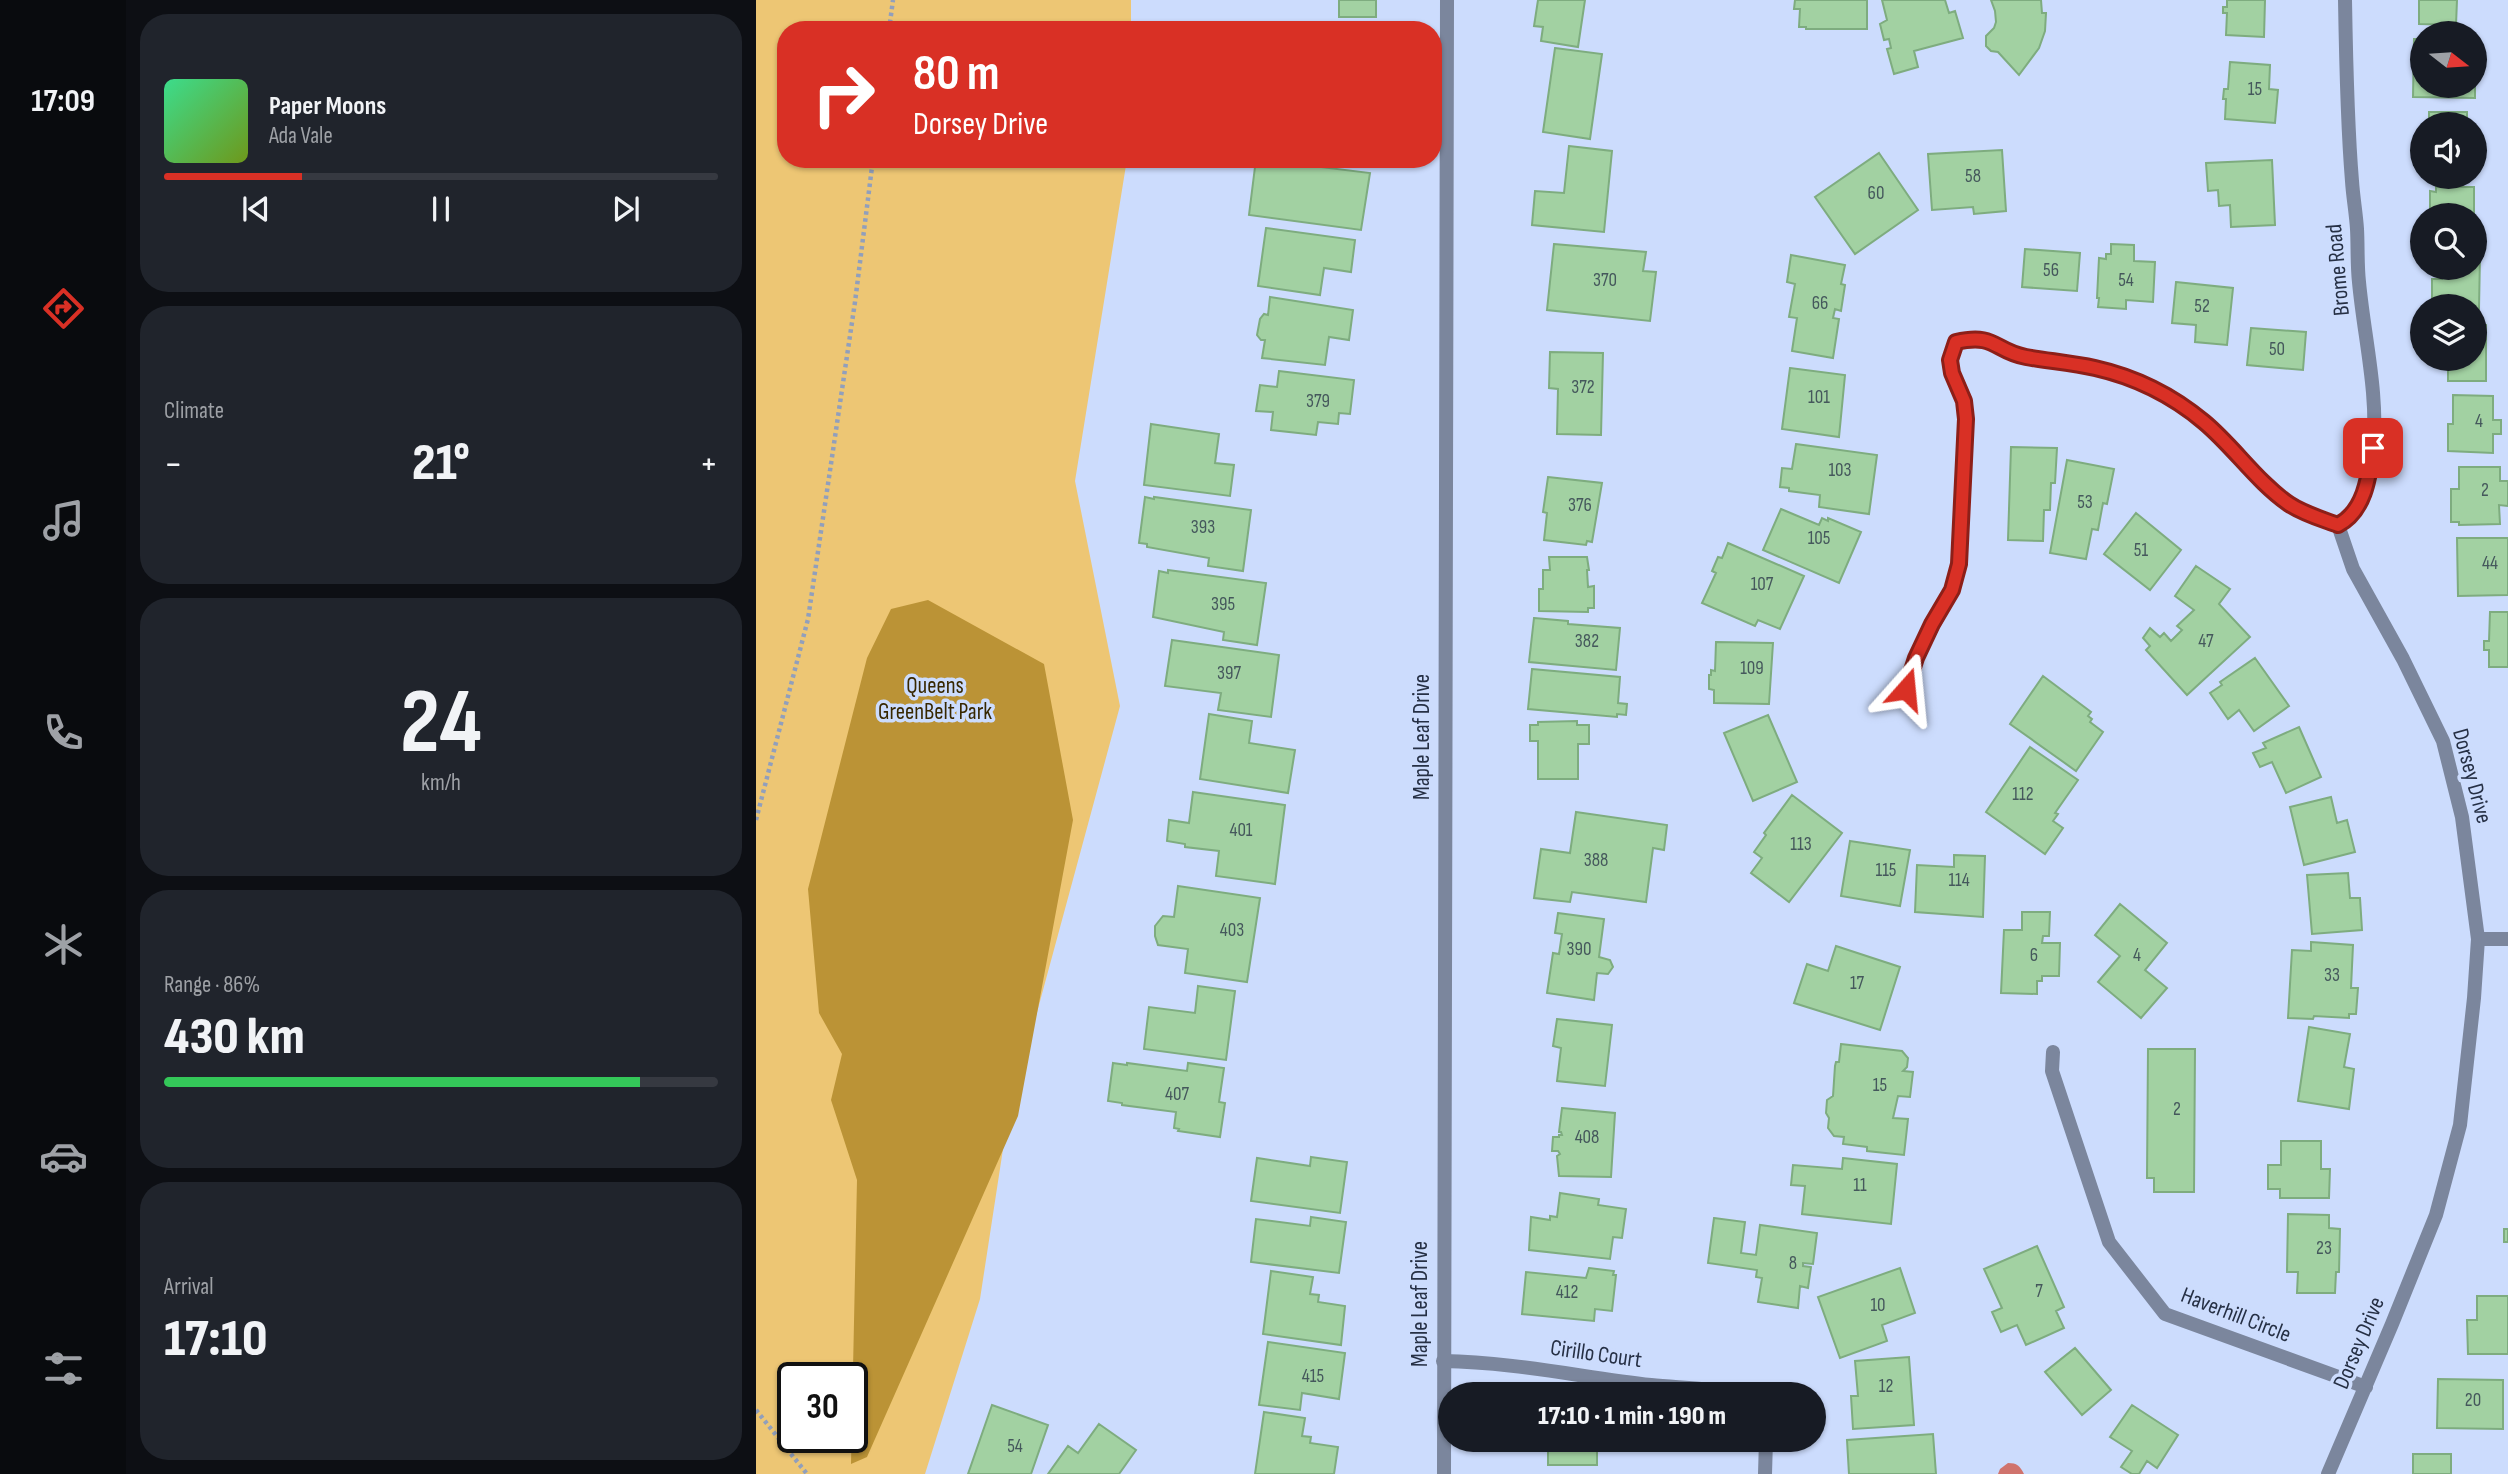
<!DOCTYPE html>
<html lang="en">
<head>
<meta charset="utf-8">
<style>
	:root { --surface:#171b24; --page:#20242c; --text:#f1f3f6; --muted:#9ea1a6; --line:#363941; --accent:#d93025 }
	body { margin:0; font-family:"Sofia Sans Condensed",sans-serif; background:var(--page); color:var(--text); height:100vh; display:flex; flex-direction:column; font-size:26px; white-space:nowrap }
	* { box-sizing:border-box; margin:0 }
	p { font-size:23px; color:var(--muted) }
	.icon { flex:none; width:38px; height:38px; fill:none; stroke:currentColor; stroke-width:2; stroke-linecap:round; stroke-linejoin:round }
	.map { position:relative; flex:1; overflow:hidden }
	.side { display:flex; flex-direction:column; gap:14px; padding:14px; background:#0d0f14; width:630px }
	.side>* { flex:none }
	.guide { position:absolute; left:21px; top:21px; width:665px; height:147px; border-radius:28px; box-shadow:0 2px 5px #0004; background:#d93025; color:#fff; overflow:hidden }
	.needle { width:46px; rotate:107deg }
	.fabs { position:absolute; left:1654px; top:21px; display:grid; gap:14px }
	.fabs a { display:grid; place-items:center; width:77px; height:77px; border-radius:50%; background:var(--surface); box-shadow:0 2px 5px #0004; font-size:35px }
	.speed { position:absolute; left:21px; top:1362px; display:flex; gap:14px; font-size:35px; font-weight:700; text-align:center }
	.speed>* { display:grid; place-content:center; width:91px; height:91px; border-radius:50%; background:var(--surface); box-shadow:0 2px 5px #0004; line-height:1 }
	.speed .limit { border:4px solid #111; border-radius:10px; background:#fff; color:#111 }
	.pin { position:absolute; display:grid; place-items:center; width:60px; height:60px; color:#fff; margin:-30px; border-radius:14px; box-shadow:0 4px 10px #0006 }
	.me { position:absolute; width:77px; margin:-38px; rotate:18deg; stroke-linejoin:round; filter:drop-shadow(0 0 5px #0008) }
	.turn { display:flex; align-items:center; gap:24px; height:147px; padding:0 21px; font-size:32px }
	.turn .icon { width:91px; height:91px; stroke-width:2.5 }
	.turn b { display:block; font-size:49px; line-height:60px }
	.big { font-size:52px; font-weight:800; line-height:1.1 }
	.side .widget { flex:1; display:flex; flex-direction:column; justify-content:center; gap:10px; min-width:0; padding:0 24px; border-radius:28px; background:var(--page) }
	.side .dial { align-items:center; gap:0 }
	.dial b { font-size:91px; line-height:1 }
	.song { display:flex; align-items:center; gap:21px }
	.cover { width:84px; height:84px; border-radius:10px; background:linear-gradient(135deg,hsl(150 70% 55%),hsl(80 70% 35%)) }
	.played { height:7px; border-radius:4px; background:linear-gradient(90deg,var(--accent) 25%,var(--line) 25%) }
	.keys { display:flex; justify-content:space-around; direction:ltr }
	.heat { display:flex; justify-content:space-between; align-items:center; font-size:38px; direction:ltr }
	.charge { height:10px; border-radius:5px; background:linear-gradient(90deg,#34c759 86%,var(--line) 0) }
	.trip { position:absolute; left:682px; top:1382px; width:388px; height:70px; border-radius:35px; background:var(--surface); box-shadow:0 2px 5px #0004; font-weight:800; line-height:70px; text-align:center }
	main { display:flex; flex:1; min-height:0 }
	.tabs { display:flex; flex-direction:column; width:126px; justify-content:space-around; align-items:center; background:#090b0e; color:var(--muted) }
	.tabs .icon { width:49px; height:49px }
	.tabs .on { color:var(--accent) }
	.tabs b { font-size:32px; color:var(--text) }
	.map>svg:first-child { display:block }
</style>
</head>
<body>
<main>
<nav class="tabs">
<b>17:09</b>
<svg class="icon on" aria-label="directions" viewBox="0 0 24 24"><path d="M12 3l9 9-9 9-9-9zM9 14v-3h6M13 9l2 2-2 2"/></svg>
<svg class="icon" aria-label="music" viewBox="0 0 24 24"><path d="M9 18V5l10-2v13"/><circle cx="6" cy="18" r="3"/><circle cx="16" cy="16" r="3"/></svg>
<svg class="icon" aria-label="phone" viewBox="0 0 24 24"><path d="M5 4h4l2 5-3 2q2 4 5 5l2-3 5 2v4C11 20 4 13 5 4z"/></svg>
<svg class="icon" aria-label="climate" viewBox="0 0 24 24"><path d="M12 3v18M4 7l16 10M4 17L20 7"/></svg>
<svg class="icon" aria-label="car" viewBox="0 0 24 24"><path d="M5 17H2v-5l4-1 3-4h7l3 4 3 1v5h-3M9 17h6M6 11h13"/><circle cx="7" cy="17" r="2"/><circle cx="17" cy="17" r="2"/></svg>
<svg class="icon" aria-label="filters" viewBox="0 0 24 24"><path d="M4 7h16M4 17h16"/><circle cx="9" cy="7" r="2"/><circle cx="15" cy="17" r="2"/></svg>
</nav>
<section class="side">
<div class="widget">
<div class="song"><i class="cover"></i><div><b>Paper Moons</b><p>Ada Vale</p></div></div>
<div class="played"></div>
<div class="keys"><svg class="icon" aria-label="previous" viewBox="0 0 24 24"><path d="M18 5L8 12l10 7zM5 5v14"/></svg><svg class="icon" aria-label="pause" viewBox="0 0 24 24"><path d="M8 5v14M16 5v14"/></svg><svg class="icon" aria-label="next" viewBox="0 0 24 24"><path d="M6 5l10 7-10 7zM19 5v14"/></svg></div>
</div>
<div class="widget"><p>Climate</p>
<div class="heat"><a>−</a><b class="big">21°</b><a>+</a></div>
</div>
<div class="widget dial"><b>24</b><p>km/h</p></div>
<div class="widget"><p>Range · 86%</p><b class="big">430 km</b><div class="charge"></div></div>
<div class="widget"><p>Arrival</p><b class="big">17:10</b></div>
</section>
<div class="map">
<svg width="1752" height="1474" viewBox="0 0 1752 1474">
	<rect width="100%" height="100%" fill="#ccdcfd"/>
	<!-- green -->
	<path fill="#edc674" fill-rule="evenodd" d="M0,0H375V30H30V159H371L319,481L364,706L251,1123L224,1299L169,1474H0ZM37,1377H96V1437H37Z"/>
	<!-- forest -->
	<path fill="#bb9336" d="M172,600L288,664L317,820L262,1116L111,1457L95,1464L101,1180L75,1100L86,1054L63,1013L52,889L111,658L135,609Z"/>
	<!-- water -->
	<path fill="#d0736d" d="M1252,1463C1261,1463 1264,1466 1268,1474H1242L1244,1469Z"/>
	<!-- building -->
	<path fill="#a2d1a2" stroke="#7eac7f" stroke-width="2" d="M583,0H620V17H583Z
		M782,0H829L822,47L785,41L787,27L778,26Z
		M1039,0H1111V29H1050V27H1043L1044,9H1038Z
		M1126,0H1189L1193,13L1199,11L1207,38L1158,51L1162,67L1138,74L1131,49L1135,48L1133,39L1128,40L1124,24L1131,20Z
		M1235,0H1285L1286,13H1290L1289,31L1283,48L1263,75L1242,52L1235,51L1230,46V36L1238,28L1240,22L1239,11Z
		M1471,0H1509L1508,37L1470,35L1471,13H1467V7H1471Z
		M1663,0H1701L1700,25L1663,24Z
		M579,25H620V30H579Z
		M1658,39H1666V86H1718L1719,39V98L1657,97Z
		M799,48L846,54L834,139L787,132Z
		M1474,62L1514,65L1513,89L1522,90L1519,123L1469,119L1470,99H1467L1468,89H1472Z
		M1673,112H1711V124H1673Z
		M813,146L856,151L848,232L776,225L779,191L808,193Z
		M1246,150L1250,211L1218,214L1217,207L1176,210L1172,154Z
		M1123,153L1162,210L1099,254L1059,197Z
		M500,159L614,173L605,230L493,215Z
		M561,159H608L607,166Z
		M1516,160L1519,225L1475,227L1474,205L1463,206L1462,190L1452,191L1450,163Z
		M1680,187H1718V215L1674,213V191L1680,192Z
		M510,228L599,240L595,272L568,268L564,295L502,286Z
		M798,244L890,252L887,271L900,272L894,321L791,310Z
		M1355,244L1378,245V261L1399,262L1397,302L1370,300V309L1342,307L1343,298H1341L1343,258L1350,259V254H1355Z
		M1269,249L1324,253L1321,291L1266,287Z
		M1035,255L1089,265L1085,284L1089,285L1085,311L1079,309L1077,318L1083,319L1077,358L1036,351L1041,318L1033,317L1039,284L1031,282Z
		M1718,255H1724L1723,309H1718V306H1676V279H1686V268H1718Z
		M1420,282L1477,288L1471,345L1439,342L1440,325L1416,323Z
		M514,297L597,310L593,340L573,337L569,365L506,358L509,340H505L501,335L504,319L508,314L512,315Z
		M1718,325H1730V381H1692V368H1682V359H1718Z
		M1495,328L1550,332L1547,370L1491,365Z
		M794,352L847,353L845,435L801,434L802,389L793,388Z
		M1034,368L1089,375L1083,437L1026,429Z
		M523,371L598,380L594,414L583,413L582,424L562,422L560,435L515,430L517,412L500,411L504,385L521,387Z
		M1697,395L1737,396V420H1745V434H1737V453L1692,451V424H1697Z
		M395,424L463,434L459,463L478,465L474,496L388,485Z
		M1040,444L1121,455L1113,514L1063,507L1064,495L1033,491V488L1024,487L1026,468L1036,469Z
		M1255,447L1301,448L1299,483H1295L1294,510H1288L1287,541L1252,540Z
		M1311,460L1358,469L1351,504L1347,503L1342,530L1336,529L1330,559L1294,553Z
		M1703,467H1744V481H1752V506L1743,505L1744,524L1703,525V522H1695V489H1703Z
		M792,477L846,483L836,542L831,541L830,545L788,540L791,513L787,512Z
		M389,497L398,499V497L495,510L487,571L452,566L453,558L391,547V544L383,543Z
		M1025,509L1063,525L1066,518L1072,521V518L1105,532L1083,583L1007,550Z
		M1380,513L1425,550L1394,590L1348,554Z
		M1701,538H1752V595L1702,596Z
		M972,543L1048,576L1024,629L1002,620L999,626L946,603L960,573L956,571L962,557L966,558Z
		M793,557H831L833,570H831L832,587L838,586V608H832V612L783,611V589H787V570H794Z
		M1440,566L1474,589L1463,604L1494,637L1431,695L1390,650L1394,646L1387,638L1394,628L1404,637L1408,633L1415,641L1426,630L1421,626L1438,610L1419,596Z
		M412,570L510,583L501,645L467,640L468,632L397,617L403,571L412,573Z
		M1734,612H1752V667H1733V650H1728V641H1733Z
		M778,618L812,621V624L864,628L860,670L773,662Z
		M416,640L523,655L515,717L462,710L465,693L409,686Z
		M960,642L1017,643L1013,704L958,703V690L953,689V675H955V670L959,671Z
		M1499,658L1533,706L1498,731L1483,710L1472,719L1454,693L1466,685L1464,682Z
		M776,669L864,677L862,703L871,704L870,715L861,714V717L772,709Z
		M1287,676L1335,712L1332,716L1336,719L1334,722L1347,732L1320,771L1254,724Z
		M453,714L496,721L493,743L539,750L532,793L444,779Z
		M1012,715L1041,782L997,801L968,733Z
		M821,721V725H833V744H822V779H782V741H774V725H782V722Z
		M1543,727L1565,777L1530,793L1516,762L1504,767L1497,753L1510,748L1507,743Z
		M1274,747L1322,780L1299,813L1302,814L1297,821L1307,828L1289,854L1230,812Z
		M437,792L529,805L519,884L460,876L463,851L429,847V844L411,841L413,820L433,823Z
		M1036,795L1086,833L1033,902L995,873L1006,858L998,852L1010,835L1008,833Z
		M1575,797L1581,823L1591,820L1599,852L1548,865L1534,807Z
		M820,812L911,825L908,850L897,848L890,902L816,892L814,902L778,898L785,849L814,853Z
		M1094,841L1154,850L1144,906L1085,896Z
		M1198,855L1229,856L1227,917L1159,912L1161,865L1198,867Z
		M1592,873L1594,898H1604L1606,930L1556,934L1551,875Z
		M422,886L504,898L491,982L429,973L432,949L402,945L399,936V926L407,916L418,917Z
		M1364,904L1411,943L1389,970L1411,988L1385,1018L1342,982L1364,956L1339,935Z
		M1266,912H1294L1293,936H1287L1286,943H1304L1303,976H1286V981H1281V994L1245,993L1248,930H1266Z
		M802,913L848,919L843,957L854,960L857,967L852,974L841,973L838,1000L791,993L797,953L803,954L806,934L799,933Z
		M1555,942L1597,945L1595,988H1602L1600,1014H1593V1018L1558,1016L1557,1019L1532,1018L1536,950L1555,951Z
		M1080,946L1144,967L1124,1030L1038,1003L1051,964L1072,971Z
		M442,986L479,991L470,1060L388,1049L393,1007L439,1013Z
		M801,1019L856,1025L849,1086L801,1081L805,1048L797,1046Z
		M1553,1027L1594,1034L1588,1067L1598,1069L1593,1109L1542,1101Z
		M1085,1044L1146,1051L1152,1058L1151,1067L1147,1071L1157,1072L1154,1097L1142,1096L1137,1118L1152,1119L1148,1155L1111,1151V1147L1087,1144L1088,1137L1078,1136L1072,1128L1073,1118L1070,1113L1071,1100L1077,1096L1079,1066L1080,1062H1083Z
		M1392,1049H1439L1438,1192H1398V1178H1391Z
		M357,1063L371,1065V1063L431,1071L432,1063L468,1068L463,1102L469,1103L464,1137L422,1131L423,1129L418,1128L420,1112L366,1105V1103L352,1101Z
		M806,1108L859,1113L855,1177L803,1176L801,1156L804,1154L802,1151H796L797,1137H803V1135H806L805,1132H803Z
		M1525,1141H1565V1169H1574L1573,1198H1524V1189H1512V1165H1525Z
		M555,1157L591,1162L584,1213L495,1201L501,1158L554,1166Z
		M1087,1158L1141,1164L1135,1224L1046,1214L1049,1186L1035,1185L1037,1165L1086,1169Z
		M804,1193L843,1199L842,1205L870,1209L866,1238L857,1237L854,1259L773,1250L775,1217L794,1220V1216L801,1217Z
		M1532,1214L1573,1215V1228L1584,1229L1583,1272H1580L1579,1293H1541L1542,1272H1531Z
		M555,1217L590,1222L583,1273L495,1262L500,1219L554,1226Z
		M958,1218L989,1222L985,1253L1000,1255L1004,1225L1061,1233L1057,1264L1047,1263V1266L1055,1267L1052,1288L1044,1286L1042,1308L1002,1302L1006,1278L1000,1277L1001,1270L952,1263Z
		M1748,1229H1752V1242H1748Z
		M1281,1246L1308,1307L1300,1311L1308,1328L1270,1345L1261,1325L1245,1332L1236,1312L1246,1308L1228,1269Z
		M833,1268L858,1271L857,1275H860L856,1311L839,1309L838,1321L766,1314L770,1272L830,1278Z
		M1144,1268L1159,1313L1126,1325L1131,1341L1084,1358L1062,1297Z
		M515,1271L557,1277L554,1294L563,1295L562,1302L589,1306L585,1345L507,1334Z
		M1721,1296H1752V1354H1712L1711,1320H1721Z
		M512,1342L589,1353L583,1399L546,1393L544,1410L503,1405Z
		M1319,1348L1355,1390L1326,1415L1289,1372Z
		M1153,1357L1158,1425L1097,1429L1095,1396H1102L1099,1361Z
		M1682,1379L1747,1380V1429L1681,1428Z
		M236,1405L292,1425L275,1474H212Z
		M1376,1405L1422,1435L1401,1468L1391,1461L1383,1474H1376L1365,1467L1376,1451L1354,1437Z
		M508,1412L549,1418L546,1436L555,1437L554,1443L582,1447L578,1474H499Z
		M343,1424L380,1450L363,1474H292L312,1446L322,1453Z
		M1177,1434L1180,1474H1093L1091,1440Z
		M784,1440H841V1465H792V1447L784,1446Z
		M1657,1454H1695V1474H1657Z"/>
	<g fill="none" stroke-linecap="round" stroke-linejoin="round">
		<!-- path -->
		<path stroke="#919fbc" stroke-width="4.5" stroke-dasharray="3.5 3.5" stroke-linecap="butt" d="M133,30L137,0
			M0,820L52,619L99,302L117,159
			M0,1410L51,1474"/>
		<!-- minor -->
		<path stroke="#7b869d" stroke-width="14" d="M1582,525C1608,512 1614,478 1617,451C1623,395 1608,337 1603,282C1601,264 1602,246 1601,229C1600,213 1597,197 1596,181C1591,121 1590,60 1589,0
			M1150,689L1160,658L1196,590L1203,564L1210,419L1208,401L1196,373L1194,360L1200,342C1240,333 1238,351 1270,357C1293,361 1316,363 1339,368C1379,377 1417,396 1448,422C1478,447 1501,481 1533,504C1548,514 1566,519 1582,525
			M1722,939H1752
			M1297,1052L1296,1071L1353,1242L1409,1314L1610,1387
			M687,1361C757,1362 825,1377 895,1385C926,1388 956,1388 986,1395
			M1009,1474L1010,1440
			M1572,1474L1636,1324L1680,1215L1704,1125L1718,998L1722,939L1706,817L1687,741L1647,659L1597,569L1582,525"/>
		<!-- tertiary -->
		<path stroke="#7b869d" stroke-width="14" d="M688,1474L691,0"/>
	</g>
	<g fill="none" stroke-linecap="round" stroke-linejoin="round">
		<defs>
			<path id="route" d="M1150,689L1160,658L1176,624L1196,590L1203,564L1210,419L1208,401L1196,373L1194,360L1200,342C1240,333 1238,351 1270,357C1293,361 1316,363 1339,368C1379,377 1417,396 1448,422C1478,447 1501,482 1533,504C1548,514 1566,519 1582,525C1609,511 1613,476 1617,448"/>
		</defs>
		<!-- route casing -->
		<use href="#route" stroke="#8d1f18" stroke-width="18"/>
		<!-- route -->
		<use href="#route" stroke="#d93025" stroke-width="12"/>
	</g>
	<g text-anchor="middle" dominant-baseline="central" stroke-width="7" stroke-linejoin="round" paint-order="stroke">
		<!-- number labels -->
		<g font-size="19" fill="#45585c">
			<text x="1499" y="89">15</text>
			<text x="1217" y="176">58</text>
			<text x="1120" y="193">60</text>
			<text x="1295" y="270">56</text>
			<text x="849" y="280">370</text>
			<text x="1370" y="280">54</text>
			<text x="1064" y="303">66</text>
			<text x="1446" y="306">52</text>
			<text x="1521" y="349">50</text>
			<text x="827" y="387">372</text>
			<text x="1063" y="397">101</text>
			<text x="562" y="401">379</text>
			<text x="1723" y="421">4</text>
			<text x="1084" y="470">103</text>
			<text x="1729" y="490">2</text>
			<text x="1329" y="502">53</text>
			<text x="824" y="505">376</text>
			<text x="447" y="527">393</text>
			<text x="1063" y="538">105</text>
			<text x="1385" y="550">51</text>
			<text x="1734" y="563">44</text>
			<text x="1006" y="584">107</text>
			<text x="467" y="604">395</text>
			<text x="831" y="641">382</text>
			<text x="1450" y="641">47</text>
			<text x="996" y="668">109</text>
			<text x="473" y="673">397</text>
			<text x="1267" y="794">112</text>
			<text x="485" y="830">401</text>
			<text x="1045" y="844">113</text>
			<text x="840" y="860">388</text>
			<text x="1130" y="870">115</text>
			<text x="1203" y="880">114</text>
			<text x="476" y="930">403</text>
			<text x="823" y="949">390</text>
			<text x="1278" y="955">6</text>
			<text x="1381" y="955">4</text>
			<text x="1576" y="975">33</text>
			<text x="1101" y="983">17</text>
			<text x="1124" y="1085">15</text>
			<text x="421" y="1094">407</text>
			<text x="1421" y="1109">2</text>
			<text x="831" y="1137">408</text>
			<text x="1104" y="1185">11</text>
			<text x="1568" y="1248">23</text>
			<text x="1037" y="1263">8</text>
			<text x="1283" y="1291">7</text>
			<text x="811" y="1292">412</text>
			<text x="1122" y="1305">10</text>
			<text x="557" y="1376">415</text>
			<text x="1130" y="1386">12</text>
			<text x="1717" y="1400">20</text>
			<text x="259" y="1446">54</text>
		</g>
		<!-- street labels -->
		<g font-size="23" fill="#263045" stroke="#ccdcfd">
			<text transform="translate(1582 270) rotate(-95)">Brome Road</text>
			<text transform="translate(666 737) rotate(-90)">Maple Leaf Drive</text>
			<text transform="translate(1716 776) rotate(75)">Dorsey Drive</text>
			<text transform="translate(664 1304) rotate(-90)">Maple Leaf Drive</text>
			<text transform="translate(1480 1315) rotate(21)">Haverhill Circle</text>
			<text transform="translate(1603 1343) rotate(-67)">Dorsey Drive</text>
			<text transform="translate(840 1354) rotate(8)">Cirillo Court</text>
		</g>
		<!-- park labels -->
		<g font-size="23" fill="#372700" stroke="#ccdcfd">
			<text x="179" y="686">Queens<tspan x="179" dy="26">GreenBelt Park</tspan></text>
		</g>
	</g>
</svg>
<div class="fabs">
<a><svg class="needle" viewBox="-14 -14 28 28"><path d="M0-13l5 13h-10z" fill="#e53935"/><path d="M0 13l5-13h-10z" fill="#9ea1a6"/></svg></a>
<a><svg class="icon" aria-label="sound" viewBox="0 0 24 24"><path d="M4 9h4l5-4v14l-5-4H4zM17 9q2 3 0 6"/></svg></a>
<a><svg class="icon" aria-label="search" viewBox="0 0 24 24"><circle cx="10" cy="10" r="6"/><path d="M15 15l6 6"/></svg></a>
<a><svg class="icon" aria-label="layers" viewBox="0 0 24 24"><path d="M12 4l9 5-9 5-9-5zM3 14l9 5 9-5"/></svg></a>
</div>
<div class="speed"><div class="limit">30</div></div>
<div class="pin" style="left:1617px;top:448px;background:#d93025"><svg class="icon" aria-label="arrive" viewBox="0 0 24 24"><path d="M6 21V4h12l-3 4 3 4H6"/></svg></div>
<svg class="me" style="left:1150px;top:689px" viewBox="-20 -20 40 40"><path d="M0-17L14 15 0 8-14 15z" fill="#d93025" stroke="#fff" stroke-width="4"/></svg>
<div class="trip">17:10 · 1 min · 190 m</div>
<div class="guide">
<div class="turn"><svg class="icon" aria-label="right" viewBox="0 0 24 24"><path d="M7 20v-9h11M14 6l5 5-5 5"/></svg><div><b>80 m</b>Dorsey Drive</div></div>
</div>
</div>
</main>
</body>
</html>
